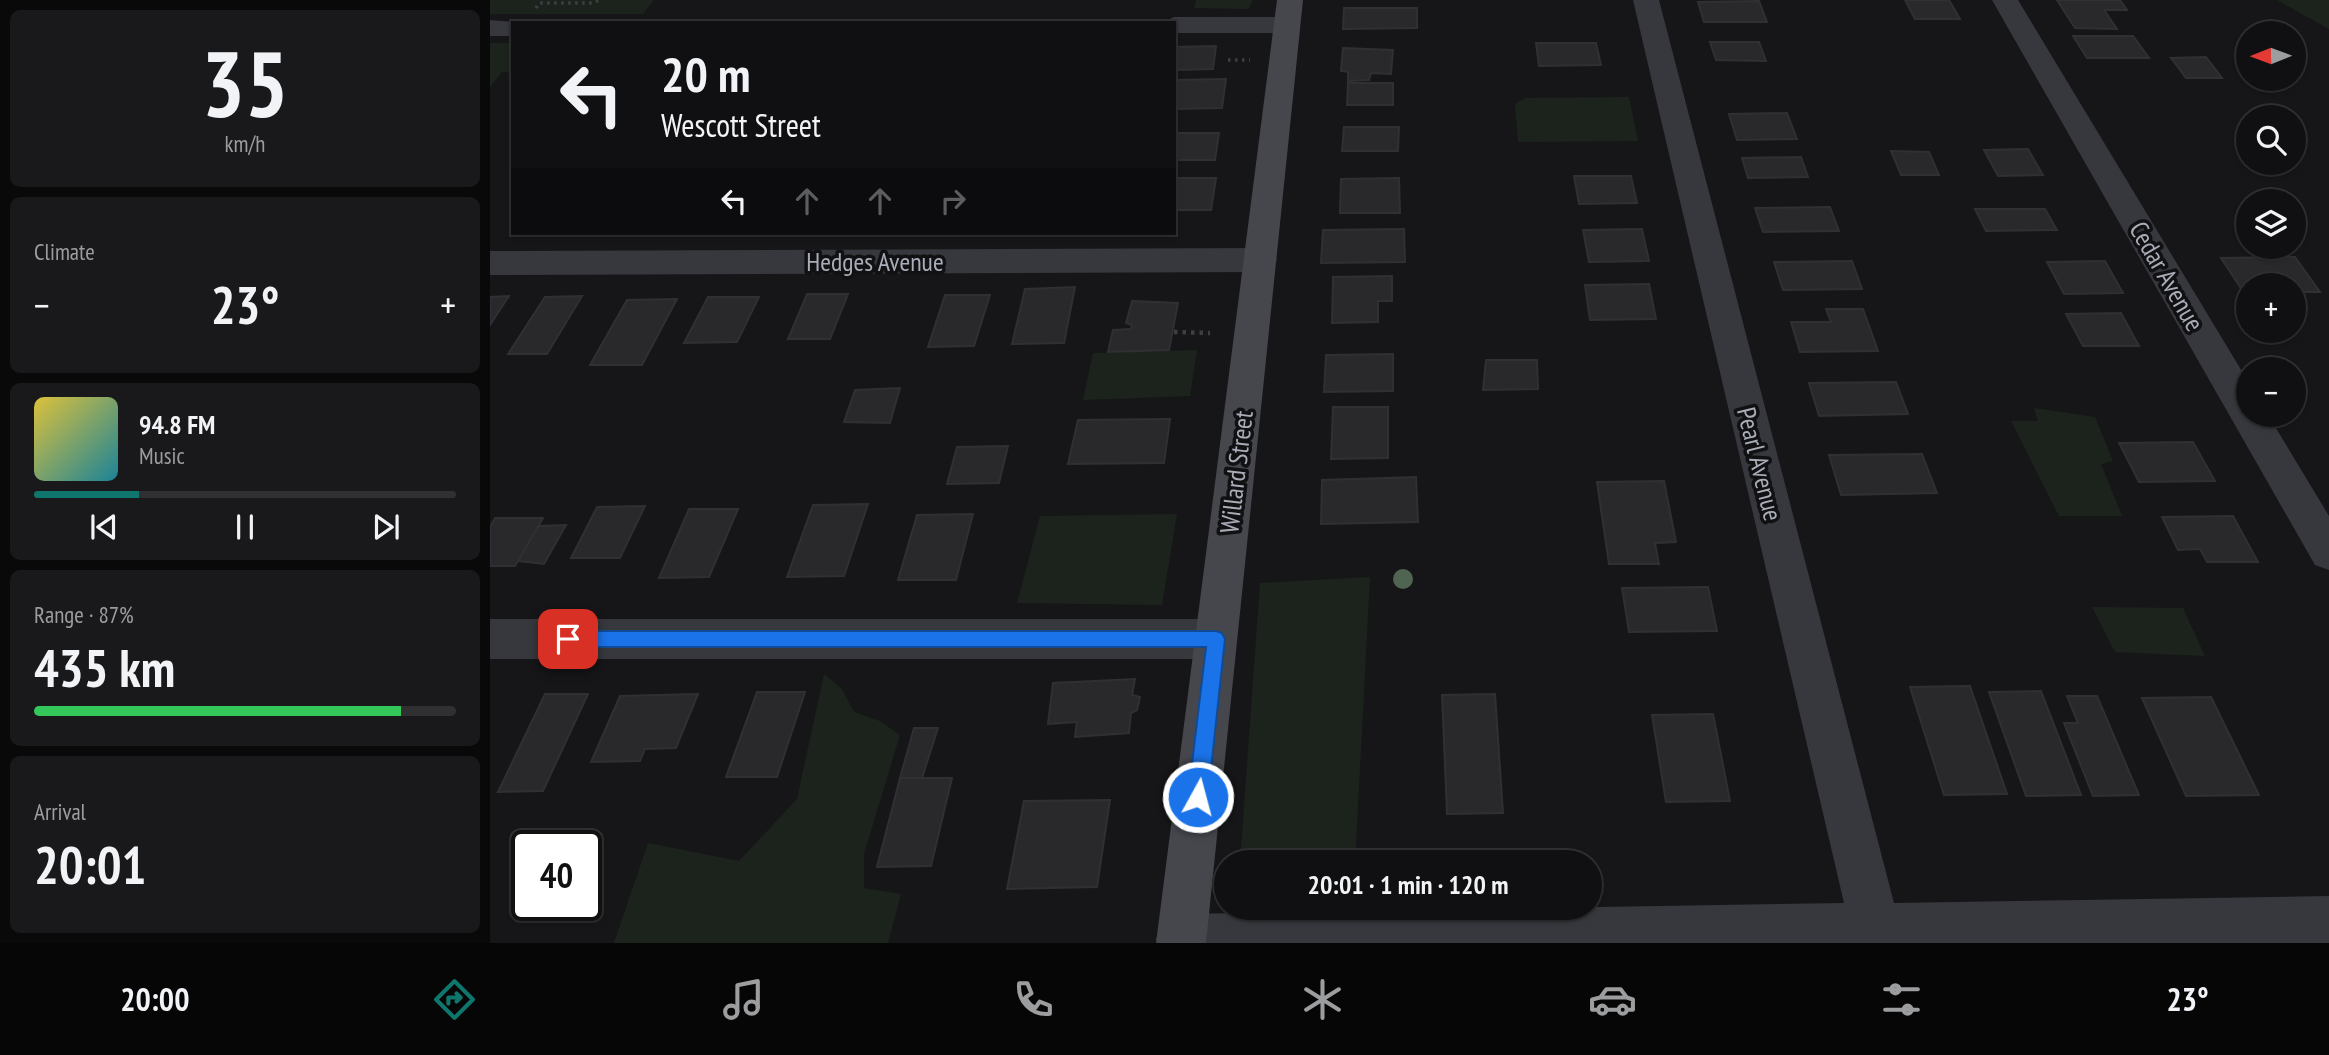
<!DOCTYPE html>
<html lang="en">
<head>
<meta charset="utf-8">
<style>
	:root { --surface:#101012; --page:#19191b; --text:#f1f3f6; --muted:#9c9d9f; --line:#303032; --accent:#0f766e }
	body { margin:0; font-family:"PT Sans Narrow",sans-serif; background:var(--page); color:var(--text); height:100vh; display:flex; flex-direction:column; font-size:26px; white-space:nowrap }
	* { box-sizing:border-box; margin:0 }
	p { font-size:23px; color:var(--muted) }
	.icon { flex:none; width:38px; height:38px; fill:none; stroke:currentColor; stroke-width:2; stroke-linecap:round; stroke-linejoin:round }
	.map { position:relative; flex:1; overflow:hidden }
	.details { display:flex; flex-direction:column; gap:10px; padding:10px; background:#09090a; width:490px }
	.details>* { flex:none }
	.guide { position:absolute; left:21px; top:21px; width:665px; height:214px; border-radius:0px; box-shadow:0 2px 5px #0004,0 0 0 2px var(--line); background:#101012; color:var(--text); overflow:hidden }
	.needle { width:46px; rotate:269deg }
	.fabs { position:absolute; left:1746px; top:21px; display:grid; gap:14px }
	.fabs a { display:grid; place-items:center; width:70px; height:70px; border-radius:50%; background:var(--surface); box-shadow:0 2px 5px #0004,0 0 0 2px var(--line); font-size:35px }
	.speed { position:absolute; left:21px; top:830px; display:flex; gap:14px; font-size:35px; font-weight:700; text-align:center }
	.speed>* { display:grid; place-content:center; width:91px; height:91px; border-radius:50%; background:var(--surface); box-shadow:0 2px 5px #0004,0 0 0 2px var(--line); line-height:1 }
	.speed .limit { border:4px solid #111; border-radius:10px; background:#fff; color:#111 }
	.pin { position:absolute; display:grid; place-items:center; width:60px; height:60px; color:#fff; margin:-30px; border-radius:14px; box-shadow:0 4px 10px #0006 }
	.me { position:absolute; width:77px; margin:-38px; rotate:7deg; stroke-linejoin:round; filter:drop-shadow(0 0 5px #0008) }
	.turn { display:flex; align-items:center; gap:24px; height:147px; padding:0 35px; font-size:32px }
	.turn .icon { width:91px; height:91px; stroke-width:2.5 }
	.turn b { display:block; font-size:49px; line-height:60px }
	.lanes { display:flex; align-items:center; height:66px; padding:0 35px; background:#0003; justify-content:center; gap:35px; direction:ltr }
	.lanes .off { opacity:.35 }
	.big { font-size:52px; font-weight:700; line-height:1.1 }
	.details .card { flex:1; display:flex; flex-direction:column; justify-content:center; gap:10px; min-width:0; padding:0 24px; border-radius:10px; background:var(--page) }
	.details .dial { align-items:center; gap:0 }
	.dial b { font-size:91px; line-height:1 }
	.song { display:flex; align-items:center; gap:21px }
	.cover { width:84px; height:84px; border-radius:10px; background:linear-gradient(135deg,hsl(50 70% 55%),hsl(190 70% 35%)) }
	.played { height:7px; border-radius:4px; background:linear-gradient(90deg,var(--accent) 25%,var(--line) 25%) }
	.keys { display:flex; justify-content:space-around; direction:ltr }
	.heat { display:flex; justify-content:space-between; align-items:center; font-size:38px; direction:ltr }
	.charge { height:10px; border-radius:5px; background:linear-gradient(90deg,#34c759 87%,var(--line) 0) }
	.trip { position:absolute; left:724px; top:850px; width:388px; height:70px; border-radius:35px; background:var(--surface); box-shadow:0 2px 5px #0004,0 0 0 2px var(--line); font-weight:700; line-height:70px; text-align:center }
	.menu { display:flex; height:112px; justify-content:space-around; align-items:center; background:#060607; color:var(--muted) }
	.menu .icon { width:49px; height:49px }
	.menu .selected { color:var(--accent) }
	.menu b { font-size:32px; color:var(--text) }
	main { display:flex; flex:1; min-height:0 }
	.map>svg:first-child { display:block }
</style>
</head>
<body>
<main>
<section class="details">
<div class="card dial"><b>35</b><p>km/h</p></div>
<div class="card"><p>Climate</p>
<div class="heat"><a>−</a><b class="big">23°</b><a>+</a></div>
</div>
<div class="card">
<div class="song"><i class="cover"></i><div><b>94.8 FM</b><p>Music</p></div></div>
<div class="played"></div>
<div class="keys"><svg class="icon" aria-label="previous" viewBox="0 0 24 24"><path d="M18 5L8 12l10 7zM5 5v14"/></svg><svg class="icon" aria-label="pause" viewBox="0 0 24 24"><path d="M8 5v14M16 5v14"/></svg><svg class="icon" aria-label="next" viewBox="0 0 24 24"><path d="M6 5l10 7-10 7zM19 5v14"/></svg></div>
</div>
<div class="card"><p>Range · 87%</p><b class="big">435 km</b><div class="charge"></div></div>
<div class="card"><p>Arrival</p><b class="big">20:01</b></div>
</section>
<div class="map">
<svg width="1839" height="943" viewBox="0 0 1839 943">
	<rect width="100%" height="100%" fill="#161618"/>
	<!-- green -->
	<path fill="#1c231d" d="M0,0H164L153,14H0Z
		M706,0H763L759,9L704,8Z
		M1787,0H1839V29Z
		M0,43H23V73L12,72L0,87Z
		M1139,97L1148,141L1028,142L1025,104L1036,98Z
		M707,350L700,396L593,400L603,353Z
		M1544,408L1605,417L1623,461L1611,464L1632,516H1569L1521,421H1548Z
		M687,514L672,605L527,603L550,516Z
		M880,577L865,863H750L770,583Z
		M1602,607L1693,608L1715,656L1625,652Z
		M334,674L352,689L364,712L390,721L410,735L374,854V888L411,894L398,943H124L158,843L249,861L307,799Z"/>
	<!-- building -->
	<path fill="#29292c" stroke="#303034" stroke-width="2" d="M1415,0H1459L1470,19H1425Z
		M1567,0H1630L1637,10H1614L1627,29L1585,28Z
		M1269,1L1277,22H1214L1208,2Z
		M854,8H927V28L853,29Z
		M1583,36H1643L1659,58H1597Z
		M1220,42H1269L1276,61L1226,60Z
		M1046,43H1106L1111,65L1049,66Z
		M726,46L723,69L684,70V47Z
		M853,48L903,50L901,74L881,73L879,80L858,81V72L851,71Z
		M1716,57L1732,78H1696L1681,58Z
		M736,79L732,108L684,109V80Z
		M858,83H903V105H857Z
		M1297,113L1307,139L1247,140L1239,114Z
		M854,127H909L908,151H852Z
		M684,133H729L725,160H684Z
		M1538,149L1553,175L1508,176L1494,150Z
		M1401,151L1439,152L1449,175H1411Z
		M1311,157L1318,177L1258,178L1252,158Z
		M1084,176H1141L1147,203L1089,204Z
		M684,178H726L721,210H684Z
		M909,178L910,213H850L851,179Z
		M1340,207L1349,231L1273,232L1265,208Z
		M1485,209H1555L1567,230L1496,231Z
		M914,229L915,262L831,263L833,230Z
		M1152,229L1159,261L1099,262L1093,230Z
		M1805,257L1830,292H1804V285H1759V293H1754L1731,258Z
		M1362,261L1372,289L1293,290L1284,262Z
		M1615,261L1633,293L1574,294L1557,262Z
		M902,276V301H888V322L842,323L843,277Z
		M1159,284L1166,319L1100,320L1095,285Z
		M585,287L574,343L522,344L535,289Z
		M317,294H358L340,339H298Z
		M455,295H500L484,346L438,347Z
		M19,296L0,325V297Z
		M92,296L57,354H18L55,297Z
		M218,297H269L247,342L194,343Z
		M187,299L152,365H100L137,300Z
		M642,301L688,303L679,350L618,352L623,330L641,329L642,325L636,323Z
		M1336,309H1373L1388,351L1310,352L1301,322H1341Z
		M1631,313L1649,346H1593L1576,314Z
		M903,354V391L834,392L836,355Z
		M996,360H1047L1048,389L993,390Z
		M1406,382L1418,414L1329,416L1319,383Z
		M410,388L400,423L354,422L365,390Z
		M843,407H898V458L841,459Z
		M680,419L674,463L578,464L588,420Z
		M1703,442L1725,481L1649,482L1629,443Z
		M518,446L509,483L457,484L467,447Z
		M1432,454L1447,493L1351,495L1339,455Z
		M926,477L928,522L831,524L832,480Z
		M1174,481L1186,542L1165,543L1169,564H1119L1107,482Z
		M378,504L354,576L297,577L323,505Z
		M155,506L130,558H81L107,507Z
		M199,509H248L219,577L169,578Z
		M483,514L466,580H408L427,515Z
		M1743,516L1768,562H1717L1710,549L1688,550L1672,517Z
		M5,518H53L25,566H0V527Z
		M76,525L54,564L28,561L48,526Z
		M1218,587L1227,631L1139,632L1132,588Z
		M645,679L642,695L650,697L647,710L641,713L639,733L585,737L587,722L558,724L563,683Z
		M1480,686L1517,794L1454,795L1420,687Z
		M1551,691L1591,795L1536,796L1499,692Z
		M267,692H315L287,777H236Z
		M55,694H98L53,791L8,792Z
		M208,694L186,748L155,749L150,761L101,762L130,696Z
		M1005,694L1013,813L957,814L952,695Z
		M1577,696H1607L1649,795L1603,796L1574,723H1588Z
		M1721,697L1769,795L1696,796L1652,698Z
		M1223,714L1240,801L1176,802L1162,715Z
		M424,728H448L432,778H410Z
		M410,778H462L441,866L387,867Z
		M620,800L607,887L517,889L534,801Z"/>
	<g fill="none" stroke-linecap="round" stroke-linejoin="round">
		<!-- path-far1 -->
		<path stroke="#3d3f44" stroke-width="3.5" stroke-dasharray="2.5 4.5" stroke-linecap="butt" d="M46,8L49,3H103L109,0
			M738,60H760"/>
		<!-- path -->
		<path stroke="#3d3f44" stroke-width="4.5" stroke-dasharray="3.5 5" stroke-linecap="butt" d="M684,332L720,333"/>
		<!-- street -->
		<path fill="#37383d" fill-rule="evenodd" d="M1143,0H1169L1404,903L1839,896V943H667L666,939L673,921L691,914L1354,903Z
			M1502,0H1528L1759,383V415H1778L1839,516V570L1825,565Z
			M684,17H797L807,19L810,25L807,31L797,33H684V23H672Z
			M0,20L33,23H23V36H0Z
			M770,248L782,252L787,260L782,268L770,272L0,275V251Z
			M0,619H726L741,625L747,639L741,653L726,659H0Z"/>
		<!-- secondary -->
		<path fill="#45474d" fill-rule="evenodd" d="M787,0H813L716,943H666Z"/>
	</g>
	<!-- trees -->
	<circle fill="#506452" cx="913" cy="579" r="10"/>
	<!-- route -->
	<path fill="#1a73e8" stroke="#114b97" stroke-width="2" d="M78,631H726L732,633L735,639L718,797L715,804L708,807L701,804L698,797L716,647H78L71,645L69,639L71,633Z"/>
	<g text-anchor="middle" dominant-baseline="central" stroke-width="7" stroke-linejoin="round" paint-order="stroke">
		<!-- street labels -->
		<g font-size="26" fill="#a8adb8" stroke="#111113">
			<text x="385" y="261">Hedges Avenue</text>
			<text transform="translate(1677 276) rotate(60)">Cedar Avenue</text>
			<text transform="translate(1270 464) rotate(76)">Pearl Avenue</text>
			<text transform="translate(746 472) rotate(-83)">Willard Street</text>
		</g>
	</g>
</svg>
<div class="fabs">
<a><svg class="needle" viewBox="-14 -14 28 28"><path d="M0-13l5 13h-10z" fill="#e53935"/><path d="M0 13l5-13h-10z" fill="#9c9d9f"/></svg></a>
<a><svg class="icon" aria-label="search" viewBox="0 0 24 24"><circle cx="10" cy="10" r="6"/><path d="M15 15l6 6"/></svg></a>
<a><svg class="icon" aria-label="layers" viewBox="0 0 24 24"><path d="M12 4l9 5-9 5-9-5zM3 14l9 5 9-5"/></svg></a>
<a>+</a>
<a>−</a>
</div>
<div class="speed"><div class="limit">40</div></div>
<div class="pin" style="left:78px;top:639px;background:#d93025"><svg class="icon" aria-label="arrive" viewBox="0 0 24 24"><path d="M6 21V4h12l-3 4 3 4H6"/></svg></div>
<svg class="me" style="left:708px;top:797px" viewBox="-20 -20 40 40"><circle r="17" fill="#1a73e8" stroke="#fff" stroke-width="3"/><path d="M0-11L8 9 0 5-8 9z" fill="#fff"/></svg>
<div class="trip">20:01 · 1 min · 120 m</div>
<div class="guide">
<div class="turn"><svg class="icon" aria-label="left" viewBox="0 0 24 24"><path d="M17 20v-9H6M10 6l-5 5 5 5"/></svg><div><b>20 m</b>Wescott Street</div></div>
<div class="lanes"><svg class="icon" aria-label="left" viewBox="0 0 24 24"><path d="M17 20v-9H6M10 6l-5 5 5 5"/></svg><svg class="icon off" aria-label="ahead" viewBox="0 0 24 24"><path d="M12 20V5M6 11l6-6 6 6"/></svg><svg class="icon off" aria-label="ahead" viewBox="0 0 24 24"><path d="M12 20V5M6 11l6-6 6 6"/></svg><svg class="icon off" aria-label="right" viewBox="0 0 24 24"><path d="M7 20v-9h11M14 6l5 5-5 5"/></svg></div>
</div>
</div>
</main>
<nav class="menu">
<b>20:00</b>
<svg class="icon selected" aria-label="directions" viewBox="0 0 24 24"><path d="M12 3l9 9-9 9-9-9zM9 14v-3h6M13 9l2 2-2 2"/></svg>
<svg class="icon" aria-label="music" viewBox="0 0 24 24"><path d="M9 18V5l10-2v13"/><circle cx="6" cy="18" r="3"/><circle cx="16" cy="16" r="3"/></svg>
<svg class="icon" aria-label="phone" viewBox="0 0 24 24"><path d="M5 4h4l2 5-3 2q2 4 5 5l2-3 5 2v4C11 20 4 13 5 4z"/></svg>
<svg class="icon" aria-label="climate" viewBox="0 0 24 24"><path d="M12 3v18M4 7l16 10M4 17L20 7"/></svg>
<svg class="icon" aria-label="car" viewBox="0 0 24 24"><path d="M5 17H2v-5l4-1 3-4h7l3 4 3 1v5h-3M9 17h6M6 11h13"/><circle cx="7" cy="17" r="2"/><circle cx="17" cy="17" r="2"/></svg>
<svg class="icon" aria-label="filters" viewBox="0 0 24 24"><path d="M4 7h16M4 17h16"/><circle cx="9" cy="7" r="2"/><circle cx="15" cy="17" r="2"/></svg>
<b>23°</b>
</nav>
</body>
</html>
